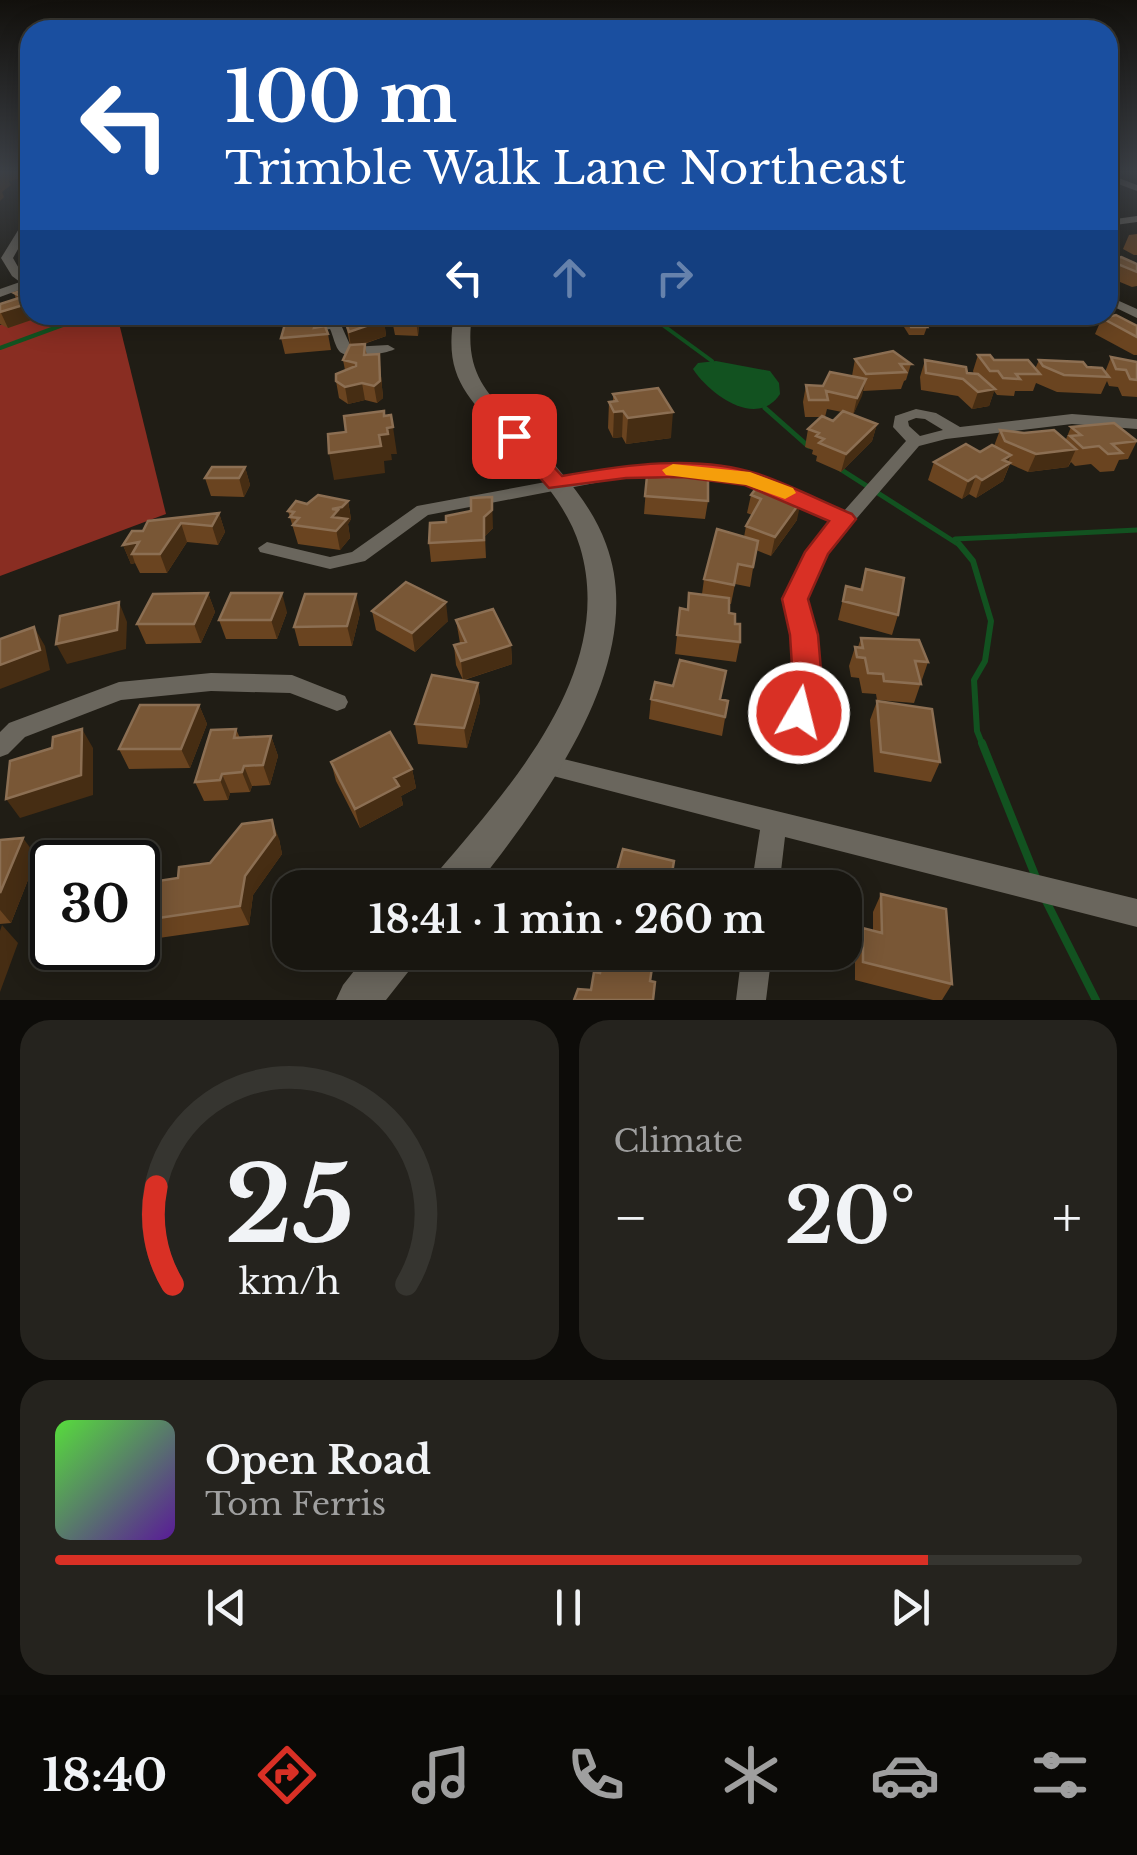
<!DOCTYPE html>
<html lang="en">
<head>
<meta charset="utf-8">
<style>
	:root { --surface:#181610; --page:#25231e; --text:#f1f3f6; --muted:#9f9f9f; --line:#363530; --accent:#d93025 }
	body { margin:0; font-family:"Libre Baskerville",serif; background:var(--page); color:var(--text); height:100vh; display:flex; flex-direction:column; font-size:38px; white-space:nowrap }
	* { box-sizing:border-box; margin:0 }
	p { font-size:32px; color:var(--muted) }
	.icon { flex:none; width:55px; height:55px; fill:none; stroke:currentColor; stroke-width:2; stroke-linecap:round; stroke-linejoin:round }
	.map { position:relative; height:1000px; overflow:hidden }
	.sheet { display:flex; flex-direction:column; gap:20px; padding:20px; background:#0d0c09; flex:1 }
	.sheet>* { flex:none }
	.hud { position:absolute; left:20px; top:20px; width:1098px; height:305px; border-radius:30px; box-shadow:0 5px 25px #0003,0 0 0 2px var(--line); background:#1a4fa0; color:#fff; overflow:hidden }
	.speed { position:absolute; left:30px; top:840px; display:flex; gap:20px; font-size:50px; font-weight:700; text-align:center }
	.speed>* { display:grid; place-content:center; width:130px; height:130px; border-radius:50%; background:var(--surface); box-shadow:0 5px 25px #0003,0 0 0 2px var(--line); line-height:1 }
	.speed .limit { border:5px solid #111; border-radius:15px; background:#fff; color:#111 }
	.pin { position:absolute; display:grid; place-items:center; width:85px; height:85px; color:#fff; margin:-42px; border-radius:20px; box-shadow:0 5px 15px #0006 }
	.me { position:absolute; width:110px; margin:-55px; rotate:8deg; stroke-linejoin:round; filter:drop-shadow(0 0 8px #0008) }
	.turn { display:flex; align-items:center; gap:35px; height:210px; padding:0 40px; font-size:45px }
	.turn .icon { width:130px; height:130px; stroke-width:2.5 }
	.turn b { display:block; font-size:70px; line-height:85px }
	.lanes { display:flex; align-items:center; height:95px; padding:0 40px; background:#0003; justify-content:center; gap:50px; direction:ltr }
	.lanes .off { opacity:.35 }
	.big { font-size:75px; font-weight:800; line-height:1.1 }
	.sheet .card { flex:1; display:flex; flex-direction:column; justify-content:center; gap:15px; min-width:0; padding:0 35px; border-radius:30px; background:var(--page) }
	.sheet .dial { align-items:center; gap:0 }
	.dial svg { height:260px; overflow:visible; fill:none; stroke:var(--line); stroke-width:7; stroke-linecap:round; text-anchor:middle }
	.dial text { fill:var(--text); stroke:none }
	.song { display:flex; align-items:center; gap:30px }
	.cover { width:120px; height:120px; border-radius:15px; background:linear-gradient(135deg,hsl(110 70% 55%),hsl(270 70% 35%)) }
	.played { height:10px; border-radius:5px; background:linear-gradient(90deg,var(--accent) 85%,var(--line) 85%) }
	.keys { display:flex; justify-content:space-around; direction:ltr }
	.heat { display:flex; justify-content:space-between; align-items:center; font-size:55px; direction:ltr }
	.sheet .tiles { flex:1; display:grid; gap:20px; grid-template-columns:1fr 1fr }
	.card:last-child { grid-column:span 2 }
	.trip { position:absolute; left:272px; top:870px; width:590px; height:100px; border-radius:30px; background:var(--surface); box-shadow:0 5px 25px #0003,0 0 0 2px var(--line); font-weight:800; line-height:100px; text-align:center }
	.tabs { display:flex; height:160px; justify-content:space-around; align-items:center; background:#0a0906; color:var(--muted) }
	.tabs .icon { width:70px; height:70px }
	.tabs .on { color:var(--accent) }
	.tabs b { font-size:45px; color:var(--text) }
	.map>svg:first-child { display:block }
</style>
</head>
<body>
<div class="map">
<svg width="1137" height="1000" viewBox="0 0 1137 1000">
	<rect width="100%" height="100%" fill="#201d15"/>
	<!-- forest -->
	<path fill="#892d22" d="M36,315H117L166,514L0,576V325Z"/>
	<!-- water -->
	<path fill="#125220" d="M716,361L770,371L779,383L780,394C757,429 710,395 693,369L698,363Z"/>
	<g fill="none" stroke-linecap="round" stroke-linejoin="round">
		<!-- stream-far3 -->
		<path stroke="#125220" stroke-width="4" d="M649,315L712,361
			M0,348L90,315"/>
		<!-- stream-far2 -->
		<path stroke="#125220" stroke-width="5" d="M765,408L808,446
			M837,467L961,546
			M955,539L1137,530"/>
		<!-- stream-far1 -->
		<path stroke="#125220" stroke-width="6" d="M959,544L973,561L991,621L985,661L974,680L977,731L983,746"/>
		<!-- stream -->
		<path stroke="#125220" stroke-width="8" d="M982,743L1037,880
			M1045,899L1096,1000"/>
		<!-- minor -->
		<path fill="#6a665d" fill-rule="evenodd" d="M1116,177L1137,185V191L1113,182L1111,180Z
			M30,216V228L13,258L21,272L30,278V286L0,297V289L20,282L12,276L1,258L25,219Z
			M1137,216V222L1108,226V220Z
			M1108,296L1137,309V318L1108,304Z
			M286,315H298L303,322L313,324L372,315H402L396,319L342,327L351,347L388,345L395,349C387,354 347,359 340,352C335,347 333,335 330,329L313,332L293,328Z
			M916,409L936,413L960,427L1072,414L1137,419V429L1072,424L946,439L919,446L826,554L805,599L815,635L818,681L807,720L799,722L791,720L787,713C799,668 796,644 785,599L811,547L834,521L746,484L682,475L626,477L428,515L365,561L330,569L260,552L258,548L267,542L330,557L352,552L417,506L626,467L682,465L750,474L843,512L906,441L893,427L895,416ZM916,418L925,419L943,430L920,436L909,426L908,421Z
			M211,673L292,675L345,696L348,702L345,708L337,711L290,693L211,691L121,700L25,737L8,754L0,757V732L9,723L119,682Z
			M543,754L1137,899V927L785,837L779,888H751L760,830L534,771L531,764L534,757Z
			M742,952H772L766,1000H736Z"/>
		<!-- secondary -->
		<path fill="#6a665d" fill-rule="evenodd" d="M454,315H472C463,379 491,396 531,439C559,469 592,504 606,544C650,662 543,800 475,888H430L436,874C510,787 617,671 580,547C568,506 535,471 507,440C468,397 443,378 454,315Z
			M369,952H418L412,967L386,1000H336L343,985Z"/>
	</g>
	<!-- wall -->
	<path fill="#6a4420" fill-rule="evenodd" d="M1137,234V255H1134L1123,249L1129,235Z
		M1108,260L1137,264V286L1132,287L1108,277Z
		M23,290L30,315H46L8,328L0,324V304L16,299L14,293Z
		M334,315H380L384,320L386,336L364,344L367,355L379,354L383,398L377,403L365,400L348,404L339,398L336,381L345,370L343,360L350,345L344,316L335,317Z
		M391,315H418L419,326L418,336L395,335Z
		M1033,315H1068L1067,317L1038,319Z
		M1102,318L1137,326V355H1134L1095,334Z
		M907,319L927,327L924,335H909L904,327Z
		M316,322L317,328L328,334L331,350L285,354L281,338Z
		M978,355L1035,369L1039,360L1087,367L1105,372L1111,357L1137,362V397L1122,396L1118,387L1109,386L1107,381L1101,394L1057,392L1036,383L1033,391H1015L1014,396L997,395L994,391L989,406L972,409L958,396L921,390L920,377L925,360L974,374L973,371Z
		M855,359L911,364L906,380L904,381L901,389L863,391L853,415L877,424L872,441L841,472L816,461L817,456L812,454L813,450L805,447L808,429L821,417H805L803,402L806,385L823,386L852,376ZM827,409L842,412L833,421L825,417Z
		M613,394L671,438L626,444L622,437L613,438L608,428L609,402H613Z
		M1071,427L1137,441L1128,459L1119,460L1114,471L1100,472L1091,464L1075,466L1071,462L1068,467L1028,472L1010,464L1003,481L976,498L969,494L962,499L928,480L934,462L980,452L994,446L1000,430L1066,439Z
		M245,467L250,485L244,497L211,496L205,478Z
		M647,476L669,478L708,501L705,519L644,514Z
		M751,495L793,498L797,520L771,556L756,550L750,587L735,584L731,604H729V613L735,624L740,642L736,662L675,654L680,608L687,609L702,594L704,579L744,537L746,526L752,515L747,513Z
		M348,501L351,519L348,524L350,538L340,550L298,544L288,511L307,504Z
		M471,511L493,528L485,536L486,558L431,562L429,543L446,522Z
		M219,513L225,532L218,545L187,542L167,573H140L135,563L131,564L123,545L143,531Z
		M866,569L898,615L892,635L838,620L846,586L860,589Z
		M208,593L215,612L201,643L146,644L137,624Z
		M372,611L448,621L415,652L376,630Z
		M287,612L277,639H226L219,620Z
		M360,613L352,646H299L294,627Z
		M456,620L511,645L512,664L464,680L478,683L480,702L467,748L418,744L415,724L463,680L456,665L454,645L460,643Z
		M861,638L928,662L914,703L877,700L876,694L862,693L859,678L851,677L849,666L855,647H858Z
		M651,699H721L728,701L722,736L649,719Z
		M877,701L940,762L931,782L874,772L870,720Z
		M199,705L207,724L190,768L129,769L119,749Z
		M236,729L240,738L271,736L278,756L270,785L252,786L250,792L230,793L228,800L204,801L195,782Z
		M331,762L412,769L416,788L401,796L403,805L360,828L336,781Z
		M279,839L282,854L253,895L249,925L138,941V884L178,878L210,863Z
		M0,840L37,857L11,923L0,924Z
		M881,894L952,984L942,1000H933L855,980V947L863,928L873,931V912Z"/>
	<!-- shaded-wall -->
	<path fill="#462d13" d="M0,172H18V179L9,181L11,185L2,192L4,197L0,201Z
		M30,303V315H46L8,328L1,313Z
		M416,315L419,326L418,336L416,320Z
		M384,320L386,336L351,348L349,332Z
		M379,354L383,398L377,403L374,386Z
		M866,379L862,396L853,415L857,398Z
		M362,383L365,400L348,404L345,387Z
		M995,389L989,406L972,409L978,392Z
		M623,411L622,437L613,438L614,412Z
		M673,412L671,438L626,444L628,418Z
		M877,424L872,441L841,472L846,454Z
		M393,427L397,454H391L387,428Z
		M388,434L392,460L384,461L385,473L334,480L329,453L379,435Z
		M1076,449L1068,467L1028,472L1036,454Z
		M1011,455L1007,465L1010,463L1003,481L976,498L982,480L1003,460Z
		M245,467L250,485L244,497L239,478Z
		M976,476L969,494L962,499L968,481Z
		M492,497L493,528L485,536L486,558L484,517Z
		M348,501L351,519L348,524L350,538L340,550L332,509Z
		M801,501L797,520L771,556L775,537Z
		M219,513L225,532L218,545L212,526Z
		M181,523L187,542L167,573L160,554Z
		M139,542L132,554L135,563L131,564L123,545Z
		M208,593L215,612L201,643L194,624Z
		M282,593L287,612L277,639L271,620Z
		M356,594L360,613L352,646L347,626Z
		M119,602L127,622L126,649L67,664L56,644Z
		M446,602L448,621L415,652L412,633Z
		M34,627L45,646L50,670L0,689V665Z
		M511,645L512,664L463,680L461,661Z
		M478,683L480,702L467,748L464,728Z
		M199,705L207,724L190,768L181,749Z
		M82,729L93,748V795L20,818L6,799Z
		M271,736L278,756L270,785L263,765Z
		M244,766L252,786L250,792L242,772Z
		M412,769L416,788L401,796L403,805L360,828L355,809L394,778Z
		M222,774L230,793L228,800L220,780Z
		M272,820L279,839L282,854L253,895L249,925L240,906L245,876Z
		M23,838L37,857L11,923L0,910V893Z
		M2,925L18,943L0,992V931Z"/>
	<!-- building -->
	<path fill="#795736" stroke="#8c6f53" stroke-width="2.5" d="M1121,257L1137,264V272L1108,260Z
		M23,290L30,294V303L0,312V304L22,297L14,293Z
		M343,315H380L384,320L349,332Z
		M392,315H416V320L393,319Z
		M1116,315L1137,326V337L1102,318Z
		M907,319L922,320L927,327H911Z
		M316,322L314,328L325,326L328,334L281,338L285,324Z
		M365,344L364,355L379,354L380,381L374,386L362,383L345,387L336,381V374L356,366V363L343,360L350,345Z
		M893,351L911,364H900L906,372L866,374L855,359Z
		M978,355H990L994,360H1028L1040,374H1016L1020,379L1003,378L998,371H990Z
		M1111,357L1137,362V380L1130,379L1126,370L1116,369Z
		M925,360L966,367L967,373L978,374L995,389L978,392L963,379L926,373Z
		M1039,360L1083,362L1087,367L1102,368L1109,377L1064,375L1043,366Z
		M830,372L866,379L857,398L826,391L828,400H809L806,385L823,386Z
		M658,388L673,412L628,418L623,411L614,412L609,402L617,401L613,394Z
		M384,411V416L391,415L393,427L387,428L388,434L379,435L381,446L329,453L328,434L346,432L344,416Z
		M843,411L877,424L846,454L819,443L824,439L816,436L819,433L808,429L822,416L833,421Z
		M1114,423L1137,441L1112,444L1122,453L1108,454L1099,446L1083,448L1070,436L1081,435L1071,427Z
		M1000,430L1024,433L1054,430L1076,449L1036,454L1005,441Z
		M966,444L980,452L992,445L1011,455L1003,460L1010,463L982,480L976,476L968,481L934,462Z
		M212,467H245L239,478H205Z
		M669,474L708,477V501L645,496L647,476L669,478Z
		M763,479L794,490L789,497L801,501L775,537L746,526L761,499L751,495Z
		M318,495L348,501L342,507L332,509L338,510L332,517L347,519L336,531L293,525L299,518L290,517L294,512L288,511L296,501L307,504Z
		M492,497V510L484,517V540L429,543L430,523L446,522V516L471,511V498Z
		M219,513L212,526L181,523L160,554H132L139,542L123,545L132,531H143L148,521Z
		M717,529L758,541L753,567L738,564L734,585L704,579Z
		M866,569L904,578L898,615L843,601L846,586L862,590Z
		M406,582L446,602L412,633L372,611Z
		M208,593L194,624H137L153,594Z
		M231,593H282L271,620H219Z
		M689,593L729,598V613L735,614V624H740V642L677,635L680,608L688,610Z
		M305,594H356L347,626L294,627Z
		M119,602L117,630L56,644L60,616Z
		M493,609L511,645L461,661L454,645L466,642L456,620Z
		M34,627L40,650L0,665V639Z
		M861,638L919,640L928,662L915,661L921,684L884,681L883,674L868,673L865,658L857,657L855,647L863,648Z
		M680,660L726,671L720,699L728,701L725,717L651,699L655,682L673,686Z
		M432,675L478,683L464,728L415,724Z
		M877,701L932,709L940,762L881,752Z
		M140,705H199L181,749H119Z
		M82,729L81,775L6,799L10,761L52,748L53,737Z
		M236,729L234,738L271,736L263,765L244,766L242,772L222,774L220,780L195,782L211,730Z
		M390,732L412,769L394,778L399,786L355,809L331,762Z
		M272,820L275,835L245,876L240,906L138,921V884L178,878L179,867L210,863L242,824Z
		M23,838L0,893V840Z
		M623,849L674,861L672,873L675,874L673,887L612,888Z
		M881,894L946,909L952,984L863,962V928L882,933Z
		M604,952H612L653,961L650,981L655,982L653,1000H574L578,989L591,990L594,972L600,973Z"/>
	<!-- sky -->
	<linearGradient id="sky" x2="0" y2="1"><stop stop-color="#12100c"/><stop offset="0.55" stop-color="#3c4046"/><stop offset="1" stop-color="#3c4046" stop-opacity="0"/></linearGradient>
	<rect width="1137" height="312" fill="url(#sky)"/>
	<!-- route -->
	<path fill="#d93025" stroke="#8d1f18" stroke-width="2.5" d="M514,429L521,431L562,476C624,465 696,454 758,474C790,485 821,501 852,514L856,519L828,554L808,599L818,635L822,682L810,722L799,725L788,722L784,713L793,682L790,635L782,599L805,552L829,521L745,485L682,477L626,478L549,488L503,436Z"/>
	<!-- slow -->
	<path fill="#f59e0b" d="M673,464L750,472L793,488L796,493L785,499L746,485L666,475L662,470Z"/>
</svg>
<div class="speed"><div class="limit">30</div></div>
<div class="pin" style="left:514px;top:436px;background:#d93025"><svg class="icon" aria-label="arrive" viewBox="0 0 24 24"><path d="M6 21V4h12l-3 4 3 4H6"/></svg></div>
<svg class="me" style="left:799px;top:713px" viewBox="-20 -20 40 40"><circle r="17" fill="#d93025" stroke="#fff" stroke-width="3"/><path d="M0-11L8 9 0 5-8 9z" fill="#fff"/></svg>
<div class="trip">18:41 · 1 min · 260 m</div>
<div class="hud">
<div class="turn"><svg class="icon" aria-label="left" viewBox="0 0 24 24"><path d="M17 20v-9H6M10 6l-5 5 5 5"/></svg><div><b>100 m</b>Trimble Walk Lane Northeast</div></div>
<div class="lanes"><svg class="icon" aria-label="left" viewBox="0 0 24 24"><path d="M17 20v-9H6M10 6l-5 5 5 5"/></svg><svg class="icon off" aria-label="ahead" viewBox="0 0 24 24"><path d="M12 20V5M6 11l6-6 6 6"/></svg><svg class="icon off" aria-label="right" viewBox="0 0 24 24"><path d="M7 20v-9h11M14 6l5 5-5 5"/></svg></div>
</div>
</div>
<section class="sheet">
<div class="tiles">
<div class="card dial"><svg viewBox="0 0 100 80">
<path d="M14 69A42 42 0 1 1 86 69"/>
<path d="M14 69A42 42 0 0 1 9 39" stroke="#d93025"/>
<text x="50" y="56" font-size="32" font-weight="700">25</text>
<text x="50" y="72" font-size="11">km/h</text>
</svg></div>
<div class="card"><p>Climate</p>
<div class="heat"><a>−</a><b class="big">20°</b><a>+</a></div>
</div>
<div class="card">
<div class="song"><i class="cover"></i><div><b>Open Road</b><p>Tom Ferris</p></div></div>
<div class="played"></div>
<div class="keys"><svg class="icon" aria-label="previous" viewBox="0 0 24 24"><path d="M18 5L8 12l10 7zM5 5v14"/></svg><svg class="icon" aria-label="pause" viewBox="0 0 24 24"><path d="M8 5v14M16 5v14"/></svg><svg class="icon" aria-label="next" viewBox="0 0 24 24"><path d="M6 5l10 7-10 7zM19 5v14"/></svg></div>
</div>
</div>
</section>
<nav class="tabs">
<b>18:40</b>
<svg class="icon on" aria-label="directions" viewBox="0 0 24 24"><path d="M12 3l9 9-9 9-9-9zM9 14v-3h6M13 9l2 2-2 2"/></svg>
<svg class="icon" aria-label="music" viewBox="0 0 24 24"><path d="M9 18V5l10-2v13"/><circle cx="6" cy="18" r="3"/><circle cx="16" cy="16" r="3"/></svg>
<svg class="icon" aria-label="phone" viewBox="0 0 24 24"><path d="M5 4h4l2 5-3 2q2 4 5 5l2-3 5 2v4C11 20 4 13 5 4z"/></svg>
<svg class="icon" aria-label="climate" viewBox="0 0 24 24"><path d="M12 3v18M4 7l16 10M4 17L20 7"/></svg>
<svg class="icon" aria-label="car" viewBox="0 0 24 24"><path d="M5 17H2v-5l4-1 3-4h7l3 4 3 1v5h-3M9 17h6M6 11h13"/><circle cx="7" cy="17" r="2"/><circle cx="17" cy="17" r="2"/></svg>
<svg class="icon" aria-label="filters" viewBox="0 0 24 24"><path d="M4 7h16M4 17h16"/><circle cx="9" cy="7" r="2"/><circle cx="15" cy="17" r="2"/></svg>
</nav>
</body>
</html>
